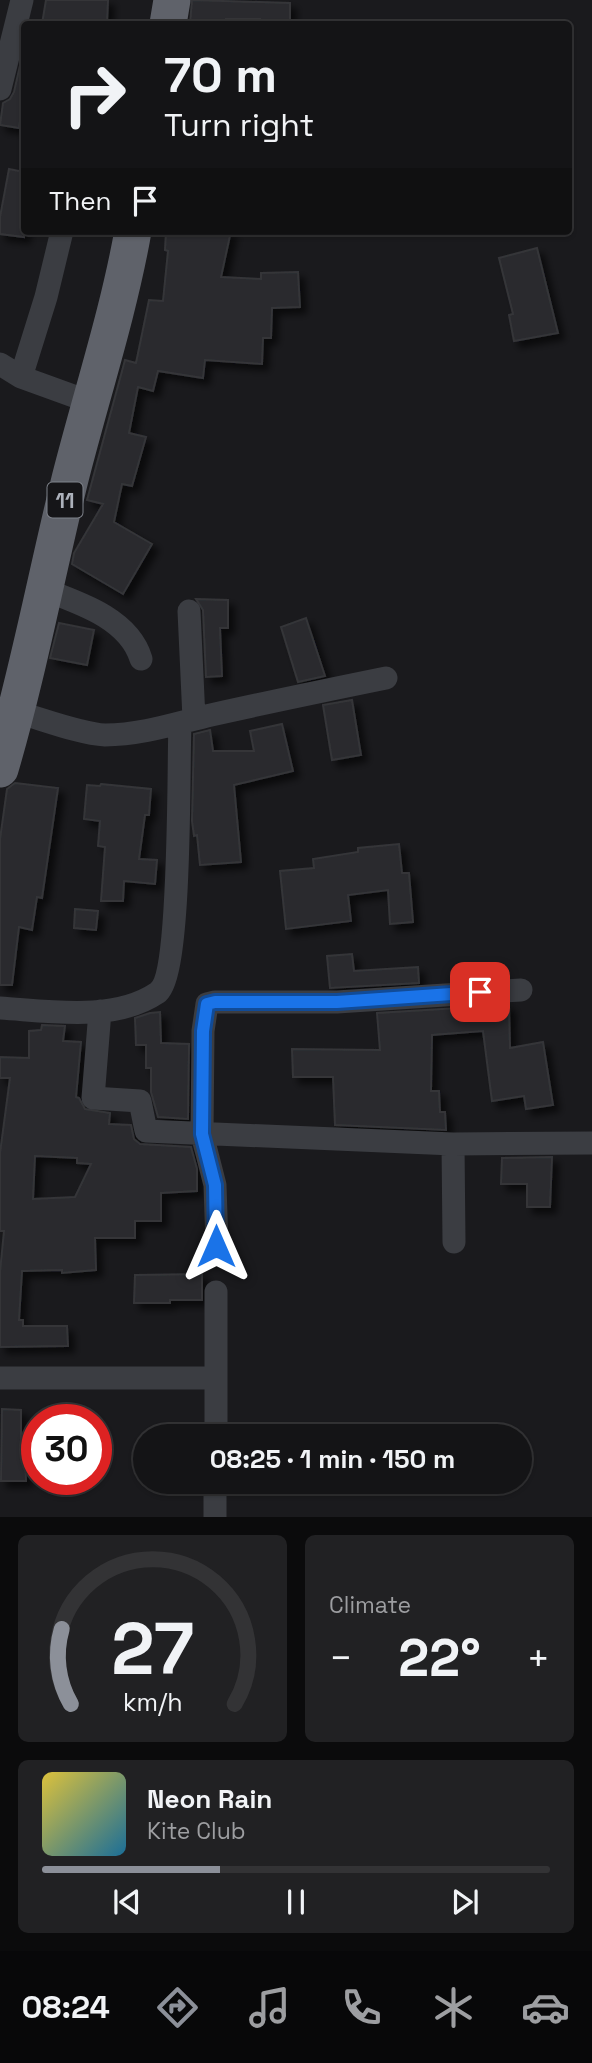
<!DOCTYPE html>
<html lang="en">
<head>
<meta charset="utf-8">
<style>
	:root { --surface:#141416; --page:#212123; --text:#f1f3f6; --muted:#9d9ea1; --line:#333335; --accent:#8c9099 }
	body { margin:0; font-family:"Space Grotesk",sans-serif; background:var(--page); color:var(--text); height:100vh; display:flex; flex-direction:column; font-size:26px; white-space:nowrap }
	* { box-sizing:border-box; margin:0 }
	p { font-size:23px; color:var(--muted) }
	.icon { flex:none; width:38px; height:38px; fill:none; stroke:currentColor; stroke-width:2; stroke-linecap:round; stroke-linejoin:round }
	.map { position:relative; height:1517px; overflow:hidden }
	.drawer { display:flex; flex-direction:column; gap:18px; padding:18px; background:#0b0b0c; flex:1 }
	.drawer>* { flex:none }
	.hud { position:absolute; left:21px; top:21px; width:551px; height:214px; border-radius:7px; box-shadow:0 2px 5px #0004,0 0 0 2px var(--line); background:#141416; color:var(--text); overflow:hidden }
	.speed { position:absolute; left:21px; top:1404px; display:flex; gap:14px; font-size:35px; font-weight:700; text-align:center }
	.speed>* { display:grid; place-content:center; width:91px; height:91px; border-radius:50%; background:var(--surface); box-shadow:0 2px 5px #0004,0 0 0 2px var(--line); line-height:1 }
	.speed .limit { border:10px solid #d22; background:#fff; color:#111 }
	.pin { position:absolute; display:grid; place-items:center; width:60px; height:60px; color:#fff; margin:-30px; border-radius:14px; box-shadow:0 4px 10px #0006 }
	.me { position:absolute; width:77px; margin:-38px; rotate:0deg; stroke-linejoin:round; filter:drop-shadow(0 0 5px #0008) }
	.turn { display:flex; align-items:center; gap:24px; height:147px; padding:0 28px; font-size:32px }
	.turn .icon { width:91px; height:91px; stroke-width:2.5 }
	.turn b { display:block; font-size:49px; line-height:60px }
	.then { display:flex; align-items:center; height:66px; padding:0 28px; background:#0003; gap:14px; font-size:26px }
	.big { font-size:52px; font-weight:700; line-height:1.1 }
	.drawer .tile { flex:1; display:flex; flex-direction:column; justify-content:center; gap:10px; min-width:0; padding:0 24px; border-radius:10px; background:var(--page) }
	.drawer .dial { align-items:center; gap:0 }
	.dial svg { height:182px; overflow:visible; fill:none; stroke:var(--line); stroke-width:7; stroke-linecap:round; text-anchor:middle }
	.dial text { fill:var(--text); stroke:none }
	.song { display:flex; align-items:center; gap:21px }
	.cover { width:84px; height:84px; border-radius:10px; background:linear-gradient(135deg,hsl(50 70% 55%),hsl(200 70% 35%)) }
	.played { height:7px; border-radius:4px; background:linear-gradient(90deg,var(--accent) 35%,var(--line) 35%) }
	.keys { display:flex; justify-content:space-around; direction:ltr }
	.heat { display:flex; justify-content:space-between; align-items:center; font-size:38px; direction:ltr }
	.drawer .tiles { flex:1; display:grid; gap:18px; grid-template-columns:1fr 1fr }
	.tile:last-child { grid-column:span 2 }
	.trip { position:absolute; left:133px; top:1424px; width:399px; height:70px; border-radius:35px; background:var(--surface); box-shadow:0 2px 5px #0004,0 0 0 2px var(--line); font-weight:700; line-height:70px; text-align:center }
	.menu { display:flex; height:112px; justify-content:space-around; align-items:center; background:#080809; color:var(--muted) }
	.menu .icon { width:49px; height:49px }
	.menu .selected { color:var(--accent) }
	.menu b { font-size:32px; color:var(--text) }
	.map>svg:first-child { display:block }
</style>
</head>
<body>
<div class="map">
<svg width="592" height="1517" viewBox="0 0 592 1517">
	<defs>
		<filter id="shadow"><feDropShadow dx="6" dy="6" stdDeviation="3.5" flood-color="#0009"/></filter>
	</defs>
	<rect width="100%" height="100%" fill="#1a1a1d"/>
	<!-- building -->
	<path fill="#2a2b2e" stroke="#343539" stroke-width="2" fill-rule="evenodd" filter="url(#shadow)" d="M46,0H108L107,24H42Z
		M192,0L290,3V24H260V19H226V24H190Z
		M24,48V91L19,128L0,125L3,103L10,99L14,92Z
		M9,169L24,172V237L0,234V217Z
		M166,231H231L221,277L261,279V273L298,272L300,307L272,308L271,338H263L262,364L205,360L203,378L158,371L153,391L138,387L129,433L146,437L132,486L122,484L114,522L152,544L123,594L72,564L74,553L103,504L87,500L125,360L136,363L149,300L163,301L168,251L165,250Z
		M537,248L558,333L514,341L509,315L513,314L499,258Z
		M196,599L228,600V628H220L222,676L206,677L203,610Z
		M306,618L325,676L298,682L281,627Z
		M59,623L94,630L87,665L50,658Z
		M352,700L361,755L332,760L323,705Z
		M282,724L293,771L234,785L241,862L200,865L197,835L194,836L192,821L194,734L210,730L213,751H254L250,731Z
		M15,783L58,788L42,898L37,897L32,930L19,927L12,985H0V839L7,789Z
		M101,784L151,789L149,815H145L139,859L157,860L155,884L124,881L123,901H101L105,847L98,846L100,821L84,819L87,785L100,786Z
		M399,844L402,873H409L413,922L390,924L388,890L348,895L351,921L286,929L280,871L314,868L313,859L358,852V848Z
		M75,909L98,911L96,930L74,928Z
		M352,954L354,971L418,967L419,983L330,988L327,956Z
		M509,1005L510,1048L543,1042L553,1105L526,1109L524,1096L492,1101L483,1031L432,1035L431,1091H439L440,1112H445L446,1130L335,1125L333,1077H293L292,1049L380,1050L377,1013Z
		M160,1012L161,1043L189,1044L188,1119L158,1117L151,1092V1068H146V1045H136L135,1018L150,1013Z
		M42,1025L65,1026L63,1041L81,1042L76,1097L79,1098L85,1109L110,1113L109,1124L131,1125L134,1139L140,1144L191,1147L197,1169V1191L161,1193V1221H135V1238H95L96,1270L62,1273V1270L22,1271L19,1320H23V1326H67L68,1346L0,1347V1272L4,1231H0V1153L10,1078H0V1057L29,1058V1031L41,1030ZM35,1156L77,1158V1163L91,1164L75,1197L33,1199Z
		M552,1157L550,1207H527V1184H501L502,1158Z
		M202,1274V1300H170V1303H134L135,1275Z
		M2,1409L21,1410V1455H25L26,1481H1Z"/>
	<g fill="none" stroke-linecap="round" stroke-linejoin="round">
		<!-- minor -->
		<path stroke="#3b3d42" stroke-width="23" d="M0,89L22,0
			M0,364L21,377L90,402
			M21,377L46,297L62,231
			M45,590C80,603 129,619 141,659
			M189,611L194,719
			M17,712C42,719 81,734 105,735C142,735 177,723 211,715C269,702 327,690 386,678
			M0,1008C49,1011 114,1022 157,993C182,977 178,764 180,724
			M100,1011L93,1098L140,1101L146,1131L453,1144L592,1143
			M453,1144L454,1242
			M217,1246L215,1185L202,1134L203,1031L207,1004L215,1002H337L521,990
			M0,1378H216V1292
			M216,1437V1378
			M215,1517V1482"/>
		<!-- trunk -->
		<path stroke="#5f626a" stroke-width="37" d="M168,24L172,0
			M0,769C28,674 46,576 70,479C91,396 118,315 133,231"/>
	</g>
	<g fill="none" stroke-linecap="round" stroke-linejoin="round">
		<defs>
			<path id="route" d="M216,1246L215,1185L202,1134L203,1031L207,1004L215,1002H337L480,992"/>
		</defs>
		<!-- route casing -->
		<use href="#route" stroke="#114b97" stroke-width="18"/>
		<!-- route -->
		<use href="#route" stroke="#1a73e8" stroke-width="12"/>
	</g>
	<g text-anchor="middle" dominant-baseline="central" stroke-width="7" stroke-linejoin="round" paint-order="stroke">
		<!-- shield labels -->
		<rect fill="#151518" stroke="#7f838b" stroke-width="2" x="47.5" y="482.5" width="35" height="35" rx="5"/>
		<g font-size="21" font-weight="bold" fill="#adb2bc">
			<text x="65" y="500">11</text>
		</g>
	</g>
</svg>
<div class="speed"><div class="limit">30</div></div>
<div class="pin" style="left:480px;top:992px;background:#d93025"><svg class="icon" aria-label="arrive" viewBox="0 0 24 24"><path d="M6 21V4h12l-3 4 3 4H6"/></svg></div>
<svg class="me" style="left:216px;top:1246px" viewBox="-20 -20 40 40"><path d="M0-17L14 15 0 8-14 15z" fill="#1a73e8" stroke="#fff" stroke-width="4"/></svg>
<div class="trip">08:25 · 1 min · 150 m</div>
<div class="hud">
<div class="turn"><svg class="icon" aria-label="right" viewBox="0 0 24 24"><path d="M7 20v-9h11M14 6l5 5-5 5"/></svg><div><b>70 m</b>Turn right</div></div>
<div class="then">Then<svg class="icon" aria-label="arrive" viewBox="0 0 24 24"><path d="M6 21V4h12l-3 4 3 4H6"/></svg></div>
</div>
</div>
<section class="drawer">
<div class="tiles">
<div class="tile dial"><svg viewBox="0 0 100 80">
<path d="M14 69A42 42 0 1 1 86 69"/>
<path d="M14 69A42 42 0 0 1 10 36" stroke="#8c9099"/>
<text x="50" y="56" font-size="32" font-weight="700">27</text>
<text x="50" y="72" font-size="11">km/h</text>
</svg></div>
<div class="tile"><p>Climate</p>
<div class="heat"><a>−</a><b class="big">22°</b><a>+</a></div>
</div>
<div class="tile">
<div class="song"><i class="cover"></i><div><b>Neon Rain</b><p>Kite Club</p></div></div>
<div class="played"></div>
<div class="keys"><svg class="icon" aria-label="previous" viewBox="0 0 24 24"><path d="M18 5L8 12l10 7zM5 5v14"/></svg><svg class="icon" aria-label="pause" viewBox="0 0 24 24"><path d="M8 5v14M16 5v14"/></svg><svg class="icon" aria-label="next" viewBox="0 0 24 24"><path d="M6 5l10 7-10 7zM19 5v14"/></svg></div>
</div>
</div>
</section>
<nav class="menu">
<b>08:24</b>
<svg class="icon selected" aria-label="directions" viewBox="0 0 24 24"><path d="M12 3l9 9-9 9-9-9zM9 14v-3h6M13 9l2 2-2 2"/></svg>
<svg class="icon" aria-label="music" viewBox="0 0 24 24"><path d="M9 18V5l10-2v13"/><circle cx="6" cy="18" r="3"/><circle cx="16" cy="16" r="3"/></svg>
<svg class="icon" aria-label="phone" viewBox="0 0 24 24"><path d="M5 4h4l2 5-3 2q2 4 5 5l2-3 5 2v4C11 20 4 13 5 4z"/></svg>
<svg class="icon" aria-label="climate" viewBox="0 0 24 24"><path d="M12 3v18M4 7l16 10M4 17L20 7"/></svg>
<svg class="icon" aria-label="car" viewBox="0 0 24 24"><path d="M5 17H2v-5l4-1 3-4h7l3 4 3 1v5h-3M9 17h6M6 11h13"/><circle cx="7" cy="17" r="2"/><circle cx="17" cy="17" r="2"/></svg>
</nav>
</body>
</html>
